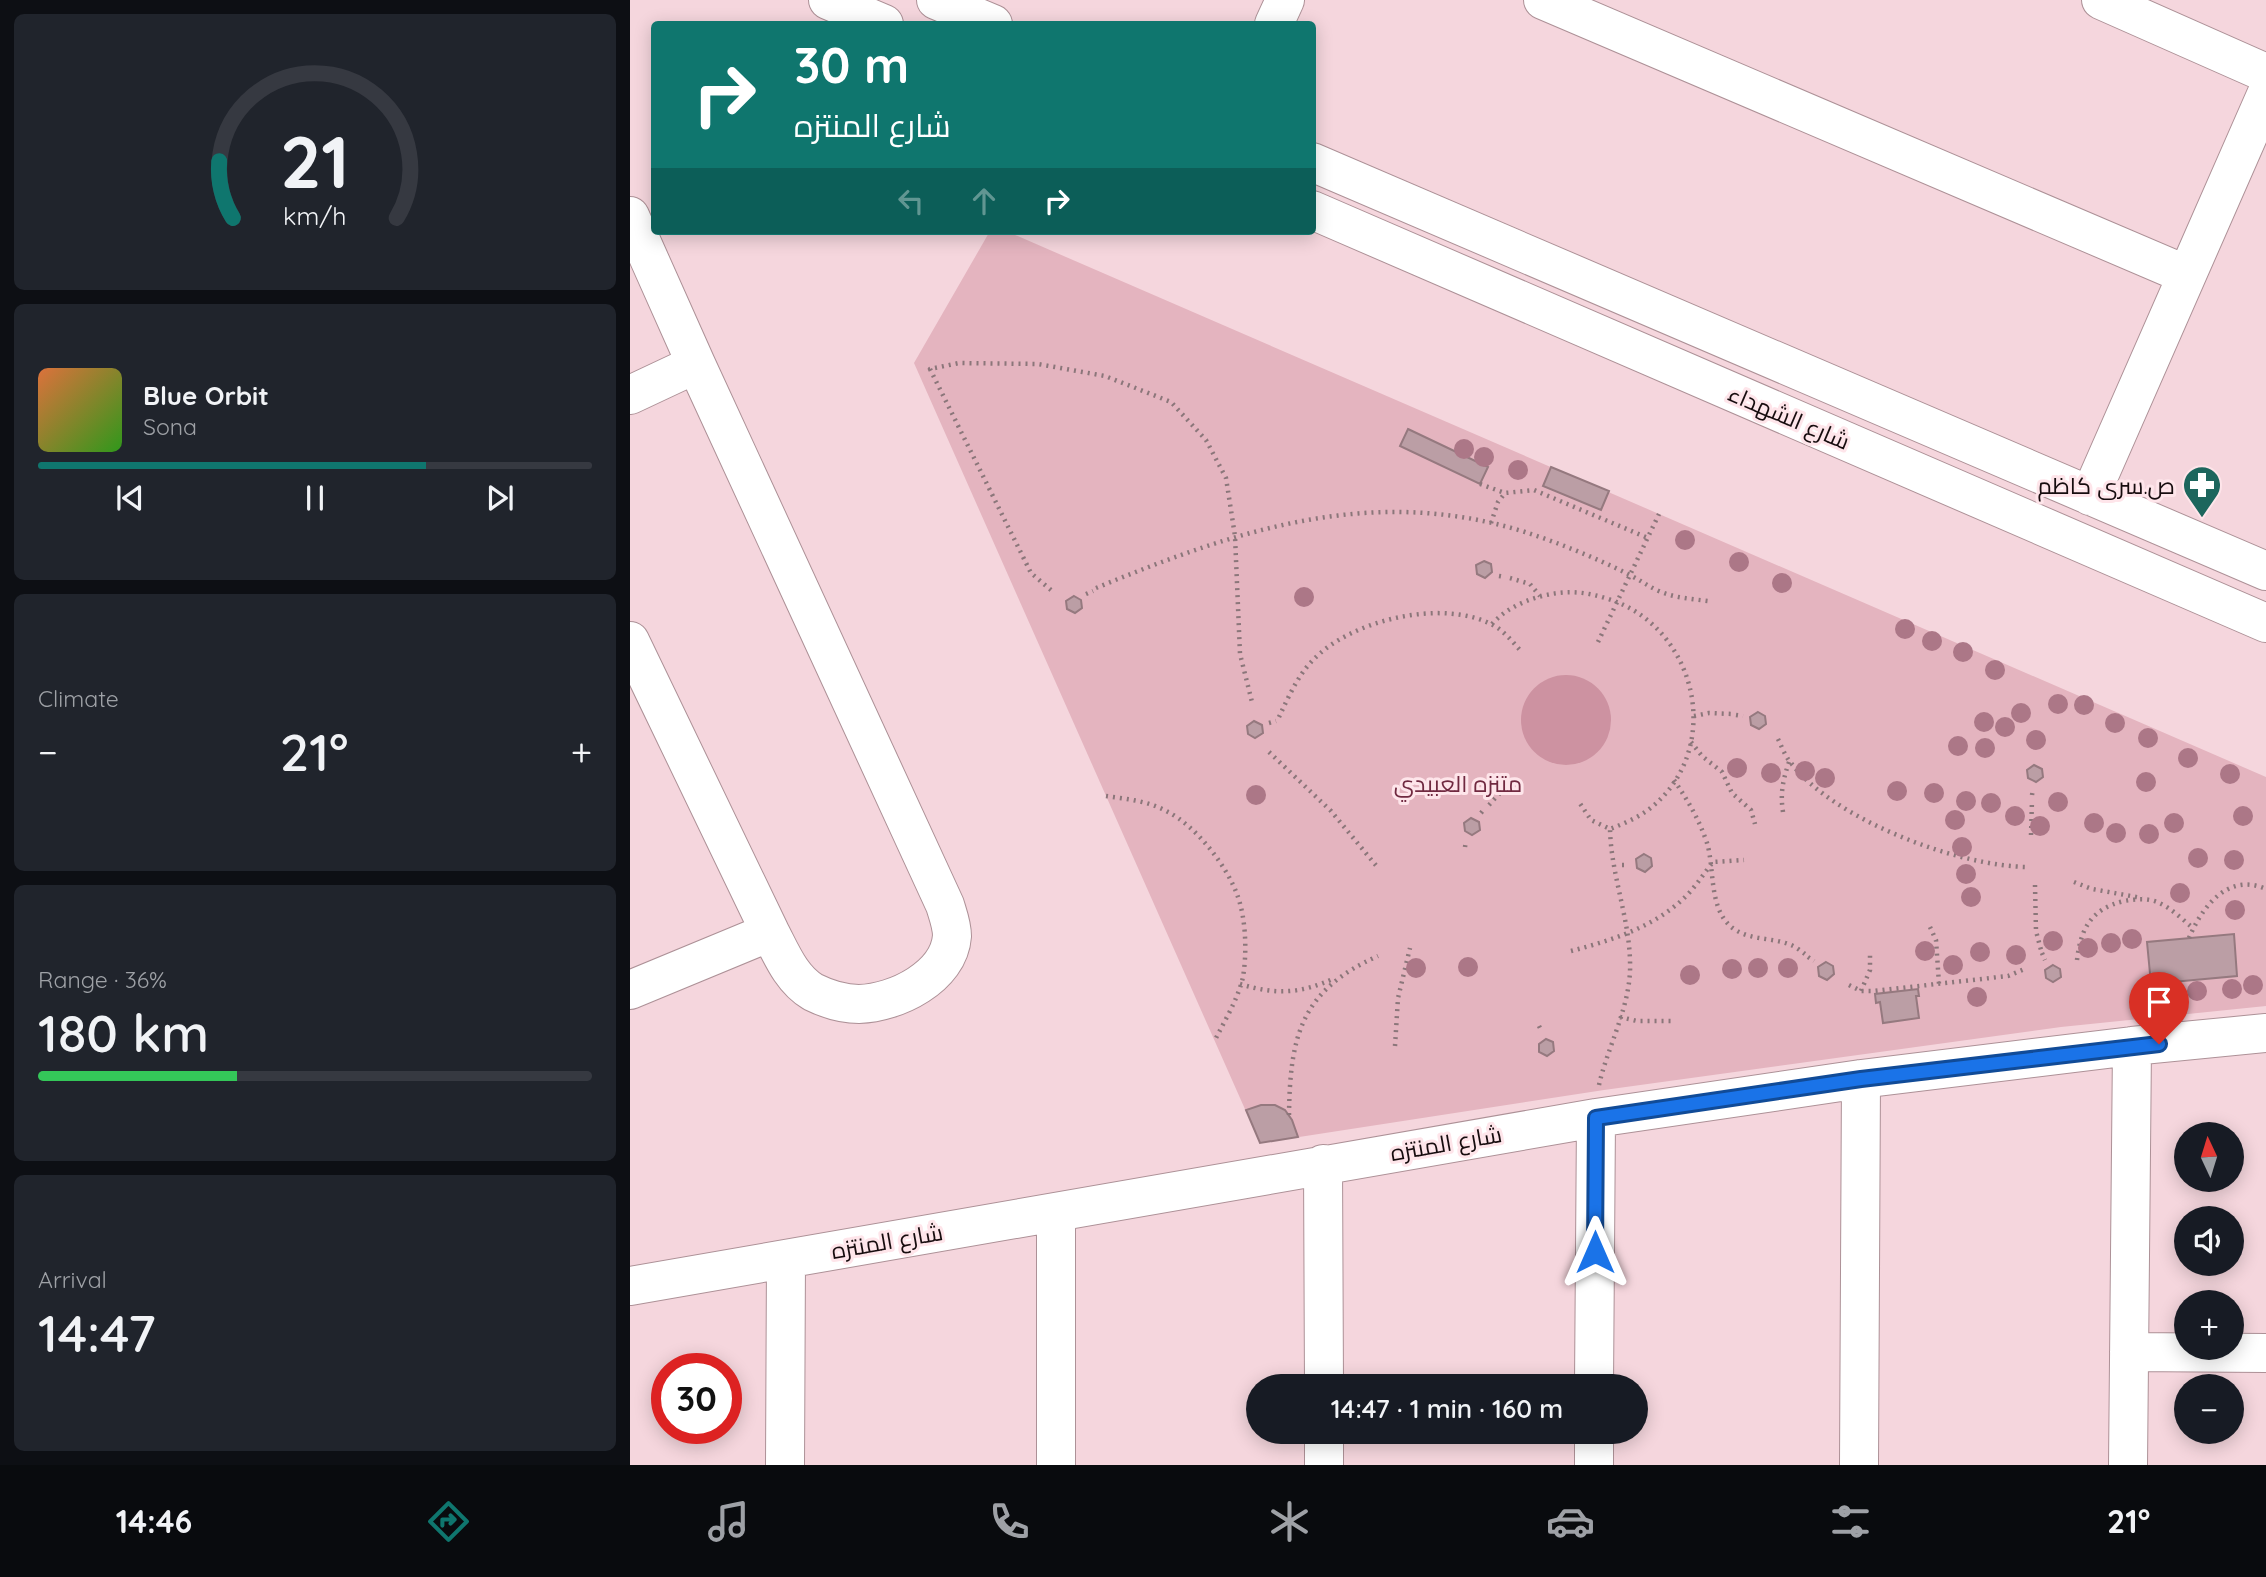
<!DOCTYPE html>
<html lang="en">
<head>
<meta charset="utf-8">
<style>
	:root { --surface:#171b24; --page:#20242c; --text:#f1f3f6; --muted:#9ea1a6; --line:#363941; --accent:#0f766e }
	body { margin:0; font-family:Quicksand,Cairo,sans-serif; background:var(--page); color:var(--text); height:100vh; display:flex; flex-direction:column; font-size:26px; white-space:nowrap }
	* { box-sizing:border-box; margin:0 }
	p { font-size:23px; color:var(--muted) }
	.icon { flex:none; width:38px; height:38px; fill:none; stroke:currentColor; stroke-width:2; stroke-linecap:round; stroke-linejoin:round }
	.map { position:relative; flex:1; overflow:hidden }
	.panel { display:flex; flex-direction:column; gap:14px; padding:14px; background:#0d0f14; width:630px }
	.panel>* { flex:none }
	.top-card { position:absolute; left:21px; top:21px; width:665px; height:214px; border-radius:7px; box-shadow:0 4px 18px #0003; background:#0f766e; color:#fff; overflow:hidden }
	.needle { width:46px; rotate:356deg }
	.buttons { position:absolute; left:1544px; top:1122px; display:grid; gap:14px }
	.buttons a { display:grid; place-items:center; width:70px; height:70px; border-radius:50%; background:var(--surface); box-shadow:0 4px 18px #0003; font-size:35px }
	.speed { position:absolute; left:21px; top:1353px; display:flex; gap:14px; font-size:35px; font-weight:700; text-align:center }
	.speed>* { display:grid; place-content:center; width:91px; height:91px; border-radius:50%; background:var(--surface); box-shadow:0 4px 18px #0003; line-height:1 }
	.speed .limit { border:10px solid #d22; background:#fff; color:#111 }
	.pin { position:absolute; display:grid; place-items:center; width:60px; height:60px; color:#fff; margin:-72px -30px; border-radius:50% 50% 50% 0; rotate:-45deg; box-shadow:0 0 7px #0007 }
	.pin .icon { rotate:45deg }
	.me { position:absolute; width:77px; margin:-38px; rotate:0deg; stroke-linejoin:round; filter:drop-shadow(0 0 5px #0008) }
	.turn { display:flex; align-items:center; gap:24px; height:147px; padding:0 28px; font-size:32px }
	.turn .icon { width:91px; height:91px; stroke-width:2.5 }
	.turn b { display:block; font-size:49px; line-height:60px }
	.lanes { display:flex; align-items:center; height:66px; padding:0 28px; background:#0003; justify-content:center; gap:35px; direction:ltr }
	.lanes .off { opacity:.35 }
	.big { font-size:52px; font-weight:600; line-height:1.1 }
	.panel .card { flex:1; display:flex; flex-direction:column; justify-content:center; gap:10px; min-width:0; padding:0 24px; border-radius:10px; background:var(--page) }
	.panel .dial { align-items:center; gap:0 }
	.dial svg { height:182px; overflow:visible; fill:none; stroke:var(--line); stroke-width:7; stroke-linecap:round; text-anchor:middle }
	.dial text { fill:var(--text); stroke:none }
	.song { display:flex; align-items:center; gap:21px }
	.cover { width:84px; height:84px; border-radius:10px; background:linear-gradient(135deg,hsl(20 70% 55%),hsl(110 70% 35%)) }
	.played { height:7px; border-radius:4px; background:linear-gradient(90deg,var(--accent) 70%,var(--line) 70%) }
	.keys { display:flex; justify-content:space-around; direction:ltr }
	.heat { display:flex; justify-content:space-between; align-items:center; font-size:38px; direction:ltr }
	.charge { height:10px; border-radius:5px; background:linear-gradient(90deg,#34c759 36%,var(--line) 0) }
	.trip { position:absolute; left:616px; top:1374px; width:402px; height:70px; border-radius:35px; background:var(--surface); box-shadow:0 4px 18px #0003; font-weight:600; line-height:70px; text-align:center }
	.tabs { display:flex; height:112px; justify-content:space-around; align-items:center; background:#090b0e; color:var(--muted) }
	.tabs .icon { width:49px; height:49px }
	.tabs .on { color:var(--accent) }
	.tabs b { font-size:32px; color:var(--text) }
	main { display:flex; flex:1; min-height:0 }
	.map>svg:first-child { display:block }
</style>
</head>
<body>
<main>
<section class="panel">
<div class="card dial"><svg viewBox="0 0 100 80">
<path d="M14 69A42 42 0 1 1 86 69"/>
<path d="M14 69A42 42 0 0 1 8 44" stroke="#0f766e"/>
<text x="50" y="56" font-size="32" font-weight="700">21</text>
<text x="50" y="72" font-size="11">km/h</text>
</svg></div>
<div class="card">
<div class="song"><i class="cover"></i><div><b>Blue Orbit</b><p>Sona</p></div></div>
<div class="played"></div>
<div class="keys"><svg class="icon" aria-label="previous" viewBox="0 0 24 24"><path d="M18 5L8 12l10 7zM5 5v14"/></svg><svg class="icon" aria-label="pause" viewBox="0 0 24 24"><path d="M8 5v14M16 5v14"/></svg><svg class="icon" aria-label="next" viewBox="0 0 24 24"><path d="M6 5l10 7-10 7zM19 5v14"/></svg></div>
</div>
<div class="card"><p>Climate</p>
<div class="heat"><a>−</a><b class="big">21°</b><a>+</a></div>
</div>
<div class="card"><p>Range · 36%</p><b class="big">180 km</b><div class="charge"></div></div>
<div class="card"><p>Arrival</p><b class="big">14:47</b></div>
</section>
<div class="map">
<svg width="1636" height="1465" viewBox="0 0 1636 1465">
	<rect width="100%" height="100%" fill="#f5d6dd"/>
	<!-- green -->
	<path fill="#e4b4bf" d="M360,231H376L1636,777V1006L1431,1027L974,1090L630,1143L284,363Z"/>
	<!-- water -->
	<path fill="#cd92a1" d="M891 720a45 45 0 1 1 90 0a45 45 0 1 1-90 0Z"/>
	<!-- building -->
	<path fill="#bb9ea5" stroke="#95797f" stroke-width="2" d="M778,429L858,467L850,484L770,446Z
		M921,467L979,491L971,510L913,486Z
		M854,561L861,564L862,572L855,578L847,574L846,565Z
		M444,596L451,600L452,608L445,613L437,609L436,601Z
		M1128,712L1135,716L1136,724L1129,729L1121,725L1120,717Z
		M624,721L632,725L633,733L625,738L618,734L617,726Z
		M1404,765L1412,769L1413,777L1406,782L1398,778L1397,770Z
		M841,818L849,822L850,830L842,835L835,831L834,823Z
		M1014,854L1021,858L1022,866L1015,872L1007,868L1006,859Z
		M1604,934L1607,976L1521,984L1517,942Z
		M1196,962L1203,966L1204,974L1197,980L1189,976L1188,967Z
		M1423,965L1430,969L1431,977L1423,982L1416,978L1415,970Z
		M1288,989L1289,996H1286L1289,1018L1253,1023L1250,1002L1246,1003L1245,994Z
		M916,1039L923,1042L924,1051L917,1056L909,1052V1044Z
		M631,1105H645L655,1110L662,1120L668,1137L630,1143L616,1110Z"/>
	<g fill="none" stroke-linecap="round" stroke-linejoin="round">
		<defs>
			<path id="minor" d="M198,0L254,24
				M306,0L363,24
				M913,0L1557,275
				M1471,0L1636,73
				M644,24L655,0
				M682,162L1636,571
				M682,210L1636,623
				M0,216L66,364L315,905C318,915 322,925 322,936C319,977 266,1003 229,1004C213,1004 197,999 183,992C161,979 151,953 140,932L0,641
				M0,395L66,364
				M1460,496L1636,95
				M0,990L140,932
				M693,1164L694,1386
				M426,1212V1465
				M0,1286L966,1118L1231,1079L1502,1046L1636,1033
				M1499,1352L1636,1353
				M964,1386L966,1118
				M694,1432V1465
				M155,1465L156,1259
				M964,1465V1432
				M1229,1465L1231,1079
				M1498,1465L1502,1046"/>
		</defs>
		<!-- minor casing -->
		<use href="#minor" stroke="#ad9197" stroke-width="40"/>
		<!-- path -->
		<path stroke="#8b767a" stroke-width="4.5" stroke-dasharray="2 5" stroke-linecap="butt" d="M850,484L875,493L904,490L1018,538
			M861,523L868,502L875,493
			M869,576L875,577
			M880,578L900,584L910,596
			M466,588C607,530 743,484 895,532C929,543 966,558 998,574C1010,580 1019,587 1031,592C1046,598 1062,599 1078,601
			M421,590L401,573L300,369L329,363L408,364L475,376L541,402L576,440L596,478L605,536L610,654L622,702
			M456,594L463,591
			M862,624C878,606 904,596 928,593C944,591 959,593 975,598C1067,624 1097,750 1018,810C1007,818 993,824 980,829L961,820L949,802
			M968,642L1029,514
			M1106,715L1113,716
			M1064,716L1079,713L1102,714
			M649,717C658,698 667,677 682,661C720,620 812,598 863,625C874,631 882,641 890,650
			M639,723L646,721
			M1148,739C1152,747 1155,756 1161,763C1204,820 1330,867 1399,867
			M1061,742L1072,756L1092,772L1102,793L1121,810L1125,824
			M639,752L701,811L749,869
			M1044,780C1058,801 1069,819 1077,843C1085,869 1078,911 1104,929C1122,941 1142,937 1161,945C1166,947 1171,951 1175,954
			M1402,795L1403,789
			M476,796C497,799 519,801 538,812C566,826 598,867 608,897C616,920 617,953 613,977C608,999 595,1020 585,1040
			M859,805L880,782
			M1153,812C1150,793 1153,780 1159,762
			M851,813L855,808
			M1401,835L1402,800
			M835,847L836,841
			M992,865H999
			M1444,882L1462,889L1512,898
			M1405,885L1406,931L1411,950
			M1300,927L1306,940L1309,984
			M1559,938C1572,907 1598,872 1636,889
			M941,951C983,940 1028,926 1059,893C1068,883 1075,872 1083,862L1114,860
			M1412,953L1415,960
			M1178,957L1184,961
			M1447,960C1451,928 1461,909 1494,901C1505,899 1517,898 1527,902C1540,907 1552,919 1563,928
			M610,984C646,995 670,994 705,978
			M1219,985L1231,991H1244L1378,976L1397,968
			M1231,991L1240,970V954
			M990,1017L1007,1021H1043
			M909,1026L912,1032
			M765,1046L768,998L780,948
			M969,1085C978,1045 1002,1004 1000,961C999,917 981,874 980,829
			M659,1115C660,1036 671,990 748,956"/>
		<!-- minor -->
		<use href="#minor" stroke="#fff" stroke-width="38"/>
	</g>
	<!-- trees -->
	<g fill="#ac7787">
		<circle cx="834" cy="449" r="10"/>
		<circle cx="854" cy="457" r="10"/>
		<circle cx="888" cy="470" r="10"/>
		<circle cx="1055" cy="540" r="10"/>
		<circle cx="1109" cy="562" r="10"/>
		<circle cx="1152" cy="583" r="10"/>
		<circle cx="674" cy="597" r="10"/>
		<circle cx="1275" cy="629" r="10"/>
		<circle cx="1302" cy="641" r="10"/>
		<circle cx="1333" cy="652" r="10"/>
		<circle cx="1365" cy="670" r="10"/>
		<circle cx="1428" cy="704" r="10"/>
		<circle cx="1454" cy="705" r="10"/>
		<circle cx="1391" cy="713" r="10"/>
		<circle cx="1354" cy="722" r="10"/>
		<circle cx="1485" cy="723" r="10"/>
		<circle cx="1375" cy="727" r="10"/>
		<circle cx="1518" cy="738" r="10"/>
		<circle cx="1406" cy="740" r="10"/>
		<circle cx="1328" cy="746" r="10"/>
		<circle cx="1355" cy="748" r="10"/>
		<circle cx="1558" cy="758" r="10"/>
		<circle cx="1107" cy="768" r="10"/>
		<circle cx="1175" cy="771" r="10"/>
		<circle cx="1141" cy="773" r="10"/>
		<circle cx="1600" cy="774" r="10"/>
		<circle cx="1195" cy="778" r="10"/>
		<circle cx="1516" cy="782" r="10"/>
		<circle cx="1267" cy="791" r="10"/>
		<circle cx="1304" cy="793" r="10"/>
		<circle cx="626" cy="795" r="10"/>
		<circle cx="1336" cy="801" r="10"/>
		<circle cx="1428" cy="802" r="10"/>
		<circle cx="1361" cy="803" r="10"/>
		<circle cx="1385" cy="816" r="10"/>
		<circle cx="1613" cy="816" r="10"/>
		<circle cx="1325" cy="820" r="10"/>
		<circle cx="1464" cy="823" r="10"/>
		<circle cx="1544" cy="823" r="10"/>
		<circle cx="1410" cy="826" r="10"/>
		<circle cx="1486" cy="833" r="10"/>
		<circle cx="1519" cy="834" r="10"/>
		<circle cx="1332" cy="847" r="10"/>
		<circle cx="1568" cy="858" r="10"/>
		<circle cx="1604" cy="860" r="10"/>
		<circle cx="1336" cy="874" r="10"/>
		<circle cx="1550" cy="893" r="10"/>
		<circle cx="1341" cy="897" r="10"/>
		<circle cx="1605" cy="910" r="10"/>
		<circle cx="1502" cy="939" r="10"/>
		<circle cx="1423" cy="941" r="10"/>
		<circle cx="1481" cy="943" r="10"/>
		<circle cx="1458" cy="948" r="10"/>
		<circle cx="1295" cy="951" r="10"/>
		<circle cx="1350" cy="952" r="10"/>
		<circle cx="1386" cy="955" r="10"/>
		<circle cx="1323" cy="965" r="10"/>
		<circle cx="838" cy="967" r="10"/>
		<circle cx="786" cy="968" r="10"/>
		<circle cx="1128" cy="968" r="10"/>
		<circle cx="1158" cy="968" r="10"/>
		<circle cx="1102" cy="969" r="10"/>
		<circle cx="1060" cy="975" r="10"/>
		<circle cx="1623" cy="985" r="10"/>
		<circle cx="1602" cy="989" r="10"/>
		<circle cx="1567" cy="991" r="10"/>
		<circle cx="1347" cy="997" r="10"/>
	</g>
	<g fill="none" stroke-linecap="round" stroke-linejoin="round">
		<defs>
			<path id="route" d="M965,1252L966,1118L1231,1079L1529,1044"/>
		</defs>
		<!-- route casing -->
		<use href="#route" stroke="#114b97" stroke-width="18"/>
		<!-- route -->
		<use href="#route" stroke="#1a73e8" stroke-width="12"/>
	</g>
	<!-- icons -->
	<defs>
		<symbol id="pharmacy-pin" viewBox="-11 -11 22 30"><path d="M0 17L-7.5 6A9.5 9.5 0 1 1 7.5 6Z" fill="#1d665d" stroke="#fee5ea"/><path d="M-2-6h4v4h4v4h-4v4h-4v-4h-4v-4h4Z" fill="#fff"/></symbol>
	</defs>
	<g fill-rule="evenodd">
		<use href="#pharmacy-pin" x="1550" y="463" width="44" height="60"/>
	</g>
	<g text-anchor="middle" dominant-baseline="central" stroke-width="6" stroke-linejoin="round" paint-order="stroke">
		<!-- street labels -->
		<g font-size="23" fill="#160c0e" stroke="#fee5ea">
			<text transform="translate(1159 417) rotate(23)">شارع الشهداء</text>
			<text transform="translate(816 1143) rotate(-10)">شارع المنتزه</text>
			<text transform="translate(257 1241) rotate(-10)">شارع المنتزه</text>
		</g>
		<!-- poi labels -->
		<g font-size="23" fill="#160c0e" stroke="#fee5ea" text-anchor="end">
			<text x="1545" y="485">ص.سرى كاظم</text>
		</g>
		<!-- park labels -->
		<g font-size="23" fill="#702940" stroke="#fee5ea">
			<text x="828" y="783">متنزه العبيدي</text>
		</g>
	</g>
</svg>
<div class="buttons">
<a><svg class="needle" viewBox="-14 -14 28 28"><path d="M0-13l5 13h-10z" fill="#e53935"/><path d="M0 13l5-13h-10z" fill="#9ea1a6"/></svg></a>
<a><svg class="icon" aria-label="sound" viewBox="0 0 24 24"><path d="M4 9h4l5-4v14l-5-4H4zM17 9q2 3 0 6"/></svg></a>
<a>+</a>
<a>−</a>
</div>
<div class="speed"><div class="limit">30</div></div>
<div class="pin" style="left:1529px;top:1044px;background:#d93025"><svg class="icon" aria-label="arrive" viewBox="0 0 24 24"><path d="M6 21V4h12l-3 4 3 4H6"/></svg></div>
<svg class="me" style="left:965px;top:1252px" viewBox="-20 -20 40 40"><path d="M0-17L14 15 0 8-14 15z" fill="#1a73e8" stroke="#fff" stroke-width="4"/></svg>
<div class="trip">14:47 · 1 min · 160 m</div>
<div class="top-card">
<div class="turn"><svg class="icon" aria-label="right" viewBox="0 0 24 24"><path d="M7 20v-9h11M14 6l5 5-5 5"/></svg><div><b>30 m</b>شارع المنتزه</div></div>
<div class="lanes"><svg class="icon off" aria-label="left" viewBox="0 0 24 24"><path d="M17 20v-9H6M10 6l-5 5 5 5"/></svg><svg class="icon off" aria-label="ahead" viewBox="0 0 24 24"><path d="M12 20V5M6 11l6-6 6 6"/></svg><svg class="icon" aria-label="right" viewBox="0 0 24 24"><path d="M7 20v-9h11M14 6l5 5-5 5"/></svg></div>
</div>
</div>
</main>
<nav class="tabs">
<b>14:46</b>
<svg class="icon on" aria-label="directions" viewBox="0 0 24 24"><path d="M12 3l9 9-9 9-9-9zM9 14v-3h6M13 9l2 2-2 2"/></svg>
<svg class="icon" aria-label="music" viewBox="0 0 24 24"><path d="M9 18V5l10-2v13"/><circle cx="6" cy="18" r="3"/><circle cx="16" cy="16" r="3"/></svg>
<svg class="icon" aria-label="phone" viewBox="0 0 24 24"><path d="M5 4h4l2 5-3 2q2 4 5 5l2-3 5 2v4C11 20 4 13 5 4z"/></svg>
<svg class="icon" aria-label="climate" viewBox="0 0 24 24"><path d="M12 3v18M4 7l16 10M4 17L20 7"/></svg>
<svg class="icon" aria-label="car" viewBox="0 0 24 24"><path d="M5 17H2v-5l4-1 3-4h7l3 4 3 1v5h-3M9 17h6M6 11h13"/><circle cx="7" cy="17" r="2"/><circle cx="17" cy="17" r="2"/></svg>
<svg class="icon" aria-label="filters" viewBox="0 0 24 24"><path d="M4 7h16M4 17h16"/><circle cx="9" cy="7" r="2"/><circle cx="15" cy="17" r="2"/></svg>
<b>21°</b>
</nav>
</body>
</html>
